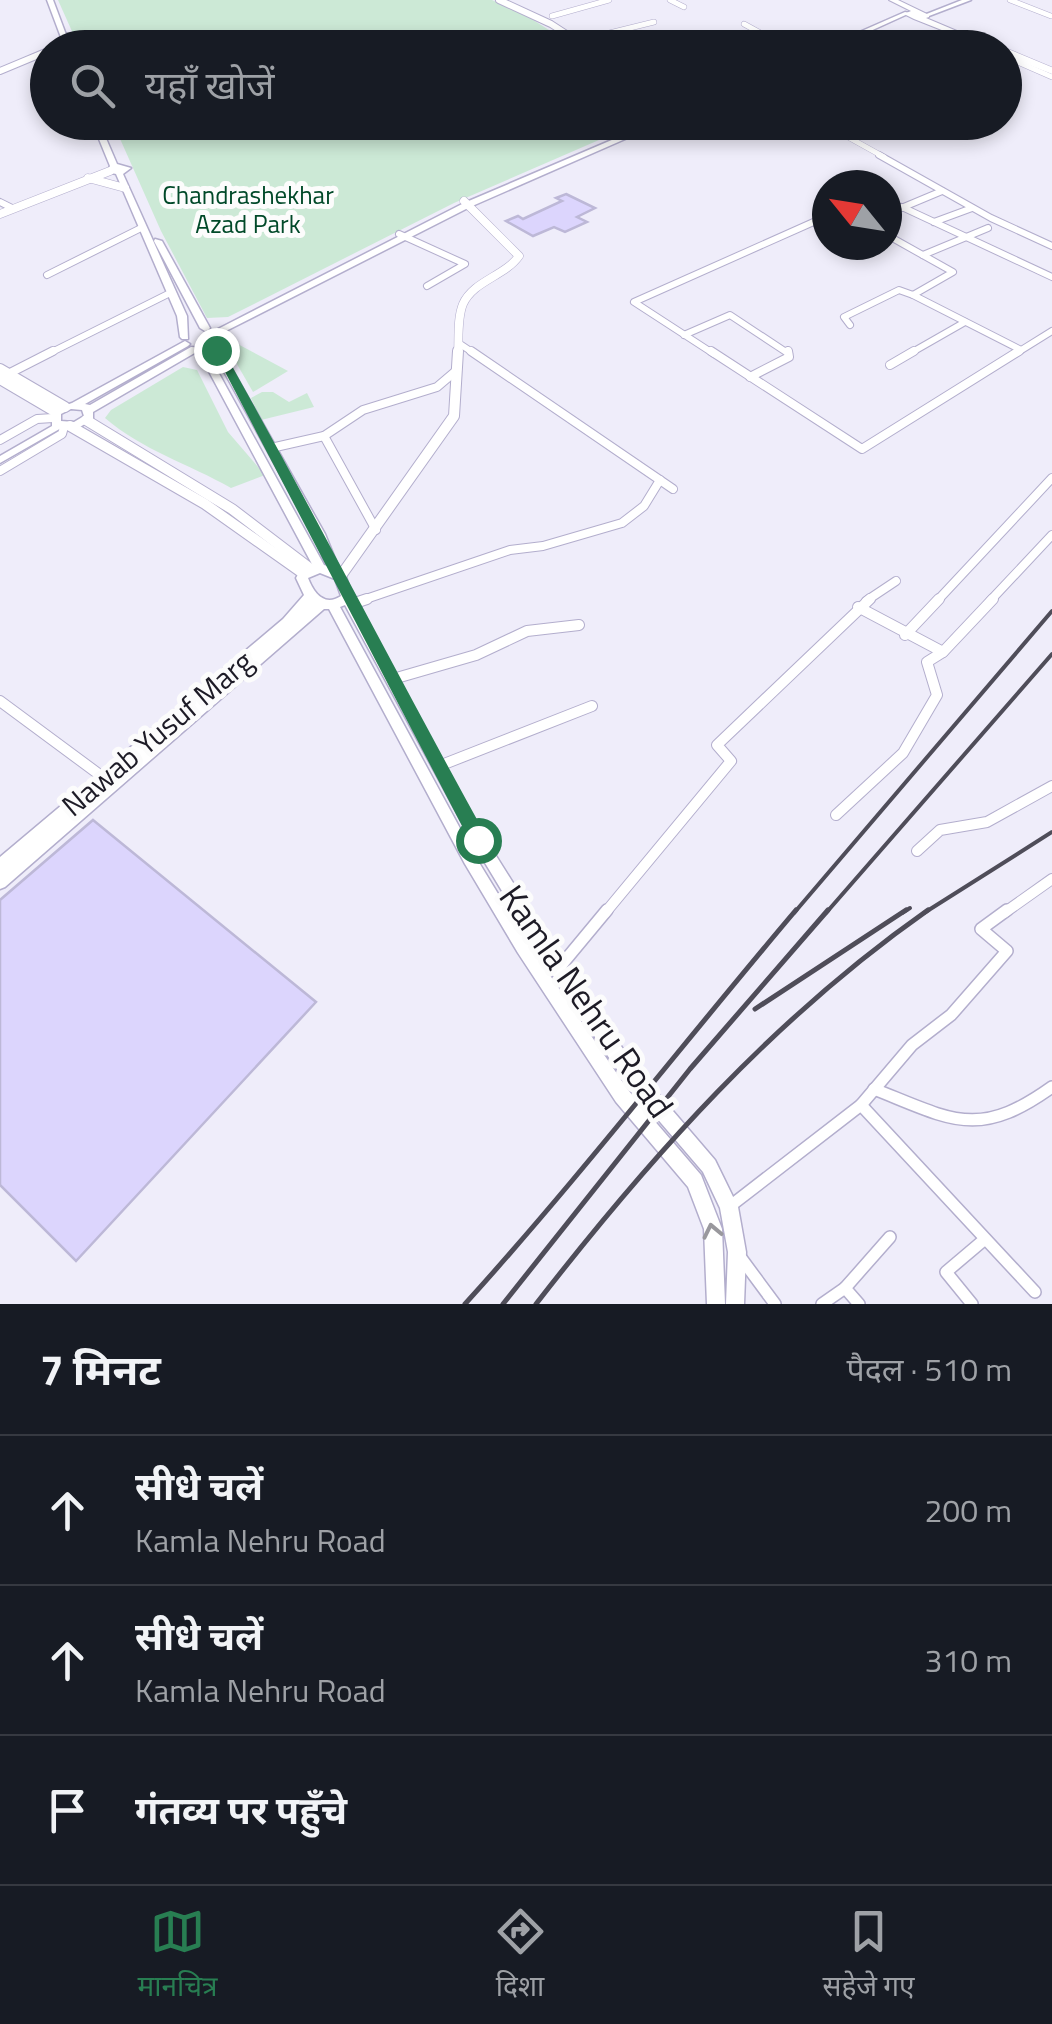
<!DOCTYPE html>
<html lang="hi">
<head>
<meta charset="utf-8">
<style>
  :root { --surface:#171b24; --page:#20242c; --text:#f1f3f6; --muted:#9ea1a6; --line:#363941; --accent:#287e52 }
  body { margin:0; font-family:"Titillium Web","Noto Sans Devanagari",sans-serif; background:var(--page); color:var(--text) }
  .compass { position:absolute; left:812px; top:170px; width:90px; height:90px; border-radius:50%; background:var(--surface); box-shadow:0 5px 15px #0003; rotate:300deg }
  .stop { position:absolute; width:30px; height:30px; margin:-22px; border:8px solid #287e52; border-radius:50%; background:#fff }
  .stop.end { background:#287e52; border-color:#fff; box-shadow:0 2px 10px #0008 }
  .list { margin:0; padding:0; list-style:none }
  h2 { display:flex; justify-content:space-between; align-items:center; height:130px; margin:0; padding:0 40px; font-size:42px }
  h2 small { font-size:32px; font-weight:400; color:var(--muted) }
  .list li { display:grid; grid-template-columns:65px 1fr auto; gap:30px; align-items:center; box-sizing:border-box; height:150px; padding:0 40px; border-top:2px solid var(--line) }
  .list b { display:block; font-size:38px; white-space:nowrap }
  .list p { margin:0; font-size:32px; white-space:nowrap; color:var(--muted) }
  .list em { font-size:32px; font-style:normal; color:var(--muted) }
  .icon { flex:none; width:55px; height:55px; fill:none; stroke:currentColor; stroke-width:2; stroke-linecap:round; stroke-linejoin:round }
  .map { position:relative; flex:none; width:1052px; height:1304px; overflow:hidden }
  .search { position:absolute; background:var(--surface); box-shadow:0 5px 15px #0003; left:30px; right:30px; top:30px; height:110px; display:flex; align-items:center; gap:25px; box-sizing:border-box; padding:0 35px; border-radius:55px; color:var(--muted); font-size:38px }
  .sheet { height:580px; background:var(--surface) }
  nav { display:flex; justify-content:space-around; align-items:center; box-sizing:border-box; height:140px; border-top:2px solid var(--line); background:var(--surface); font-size:28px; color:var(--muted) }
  nav a { display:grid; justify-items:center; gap:5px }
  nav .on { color:var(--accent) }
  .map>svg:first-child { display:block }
  .green { fill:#cce9d6 }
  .building { fill:#dcd5fd; stroke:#bdb8d7; stroke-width:2.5 }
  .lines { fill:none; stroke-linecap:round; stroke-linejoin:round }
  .minor-far4-casing { stroke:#b3aecd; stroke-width:6 }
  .minor-far3-casing { stroke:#b3aecd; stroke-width:8 }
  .minor-far2-casing { stroke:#b3aecd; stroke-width:10 }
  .minor-far1-casing { stroke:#b3aecd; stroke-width:12 }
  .minor-casing { stroke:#b3aecd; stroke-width:14 }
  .tertiary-far2-casing { stroke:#b3aecd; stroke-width:8 }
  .tertiary-far1-casing { stroke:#b3aecd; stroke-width:9 }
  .tertiary-casing { stroke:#b3aecd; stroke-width:12 }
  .secondary-casing { stroke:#b3aecd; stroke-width:3 }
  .primary-casing { stroke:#b3aecd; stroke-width:2 }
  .minor-far4 { stroke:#fff; stroke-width:5 }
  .minor-far3 { stroke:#fff; stroke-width:6 }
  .minor-far2 { stroke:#fff; stroke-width:8 }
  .minor-far1 { stroke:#fff; stroke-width:10 }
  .minor { stroke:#fff; stroke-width:11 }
  .tertiary-far2 { stroke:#fff; stroke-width:6 }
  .tertiary-far1 { stroke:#fff; stroke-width:8 }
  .tertiary { stroke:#fff; stroke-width:10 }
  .secondary { fill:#fff; fill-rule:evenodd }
  .primary { fill:#fff; fill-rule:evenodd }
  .rail-far1 { stroke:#4f4d59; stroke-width:4 }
  .rail { stroke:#4f4d59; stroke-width:5 }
  .oneway { stroke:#99989d }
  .route { fill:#287e52 }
  .labels { text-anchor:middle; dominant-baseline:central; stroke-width:10; stroke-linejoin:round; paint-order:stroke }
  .far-park-label { font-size:25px; fill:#014929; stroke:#fcfcfc }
  .street-label { font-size:30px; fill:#1d1b26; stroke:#fcfcfc }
  .near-street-label { font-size:35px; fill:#1d1b26; stroke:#fcfcfc }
</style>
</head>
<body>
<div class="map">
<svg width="1052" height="1304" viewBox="0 0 1052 1304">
  <rect width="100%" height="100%" fill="#efedfa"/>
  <g class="green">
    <polygon points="58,0 492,0 530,18 576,47 79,47"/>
    <polygon points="562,122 599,140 454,203 228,317 207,318 161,231 113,123"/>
    <polygon points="232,341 288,371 253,392 226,345"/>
    <path d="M183 367 197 370 228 432 265 475 231 488C189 464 142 450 105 418L111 410Z"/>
    <polygon points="262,392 273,392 289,402 307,393 314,407 261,420 251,398"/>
  </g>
  <g class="building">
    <polygon points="566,194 595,208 577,217 587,222 565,232 554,227 533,236 506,221 518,216 523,219 562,201 556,198"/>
    <polygon points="93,820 316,1002 76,1261 0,1185 0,900"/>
  </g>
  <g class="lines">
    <g class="minor-far4-casing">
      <g id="minor-far4">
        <polyline points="670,0 684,7"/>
        <polyline points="1010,0 1051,16"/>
        <polyline points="552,16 609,0"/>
        <polyline points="744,24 788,48"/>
        <polyline points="577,41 654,22"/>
        <polyline points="981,42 999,48"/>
        <polyline points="689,48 715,36"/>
        <polyline points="710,48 716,45"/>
        <polyline points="1004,50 1052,70"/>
        <polyline points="1004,56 1052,77"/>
        <polyline points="630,122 638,126"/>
        <polyline points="821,122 884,157"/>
      </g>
    </g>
    <g class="minor-far3-casing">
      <g id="minor-far3">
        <polyline points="879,155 991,218 1052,246"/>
        <polyline points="0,202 12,208"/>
        <polyline points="902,207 1052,277"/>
        <polyline points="887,214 942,191"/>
        <polyline points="934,222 972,208"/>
        <polyline points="399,234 465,264 427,286"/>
        <polyline points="923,255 988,228"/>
        <polyline points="47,275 143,227"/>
        <polyline points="913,295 1021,350"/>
        <polyline points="850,325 844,317 899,290 913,295 953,272 887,235"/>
        <polyline points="684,335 730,315 789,354"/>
        <polyline points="460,344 475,354"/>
        <polyline points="48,354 172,292"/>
        <polyline points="714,354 634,302 827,216"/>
        <polyline points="909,354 965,322"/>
        <polyline points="1015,354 1052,331"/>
      </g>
    </g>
    <g class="minor-far2-casing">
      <g id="minor-far2">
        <polyline points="471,351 673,489"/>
        <polyline points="711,351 862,449 1019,351"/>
        <polyline points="890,365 914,351"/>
        <polyline points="8,374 53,351"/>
        <polyline points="750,377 789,357 788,351"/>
        <polyline points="324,436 363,410 437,387 457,370"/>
        <polyline points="0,440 37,419 53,418"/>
        <polyline points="271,448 324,436 376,530"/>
        <polyline points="0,471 62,434 64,427"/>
        <polyline points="360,601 510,550 543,546 622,523 644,506 660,480"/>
        <polyline points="866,601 896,581"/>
        <polyline points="937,601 1052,478"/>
        <polyline points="990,601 1052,535"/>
      </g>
    </g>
    <g class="minor-far1-casing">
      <g id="minor-far1">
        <polyline points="352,604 367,599"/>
        <polyline points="858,607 943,652 993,599"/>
        <polyline points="905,635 939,599"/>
        <polyline points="393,679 476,655 527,631 579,625"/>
        <polyline points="0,701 104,778"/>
        <polyline points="439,766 592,706"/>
        <polyline points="836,815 903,753 937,695 927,662 943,652"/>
        <polyline points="917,851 940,830 987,822 1052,786"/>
        <polyline points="605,913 731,761 717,745 870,599"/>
        <polyline points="1004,913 1052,879"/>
      </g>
    </g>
    <g class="minor-casing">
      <g id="minor">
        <polyline points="558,969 607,910"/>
        <path d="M874 1089C952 1120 978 1140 1052 1087"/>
        <polyline points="861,1105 1035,1292"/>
        <polyline points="729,1207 861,1105 912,1045 951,1015 1007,951 981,929 1007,910"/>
        <polyline points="741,1258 775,1304"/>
        <polyline points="822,1304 845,1288"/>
        <polyline points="859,1304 845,1288 890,1237"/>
        <polyline points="972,1304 946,1272 985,1239"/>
      </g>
    </g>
    <g class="tertiary-far2-casing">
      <g id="tertiary-far2">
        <polyline points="499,0 551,24 588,48"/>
        <polyline points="0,71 48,51"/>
      </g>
    </g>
    <g class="tertiary-far1-casing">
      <g id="tertiary-far1">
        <polyline points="88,178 125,188"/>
        <polyline points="0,214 110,171"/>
        <path d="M458 354C459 339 457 318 463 304 473 281 505 276 519 256L464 201"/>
      </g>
    </g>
    <g class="tertiary-casing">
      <g id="tertiary">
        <polyline points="0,369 65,407"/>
        <polyline points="0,379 56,412"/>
        <polyline points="86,420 232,509 312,570"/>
        <polyline points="70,426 205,504 304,574"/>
        <polyline points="340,577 454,416 458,351"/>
      </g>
    </g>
    <g class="secondary-casing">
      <g id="secondary">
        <polygon points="47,0 53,0 71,48 65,48"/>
        <polygon points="962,0 971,0 929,16 924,15"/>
        <polygon points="905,12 910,13 833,48 823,48"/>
        <polygon points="92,122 99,122 117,164 131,168 123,174 187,316 188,339 182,339 180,337 177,316 116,174 107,172 110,166"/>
        <polygon points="654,122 664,122 470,207 222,333 219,334 214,331 464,203"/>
        <polygon points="155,239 162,241 210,328 208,330 205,331 200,328 154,241"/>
        <path d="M185 341 190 344 188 346 85 404 90 405 191 347 205 348 324 565 327 566 313 534 210 346 215 343 218 344 325 534 341 573 346 577 353 598 483 835 564 964 637 1069 715 1160 738 1207 746 1252 744 1304H726L728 1252 720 1208 703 1172 625 1081 552 974 473 843 345 605 340 607 475 856 528 943 628 1090 701 1175 722 1229 725 1304H707L704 1229 688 1187 616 1102 518 953 465 864 329 609H324L5 887 0 889V857L283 619 304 595 296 578 300 571 313 566 198 351 93 412V419L80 427H63L0 463V456L52 426V410L72 403ZM71 409 82 410 84 416 74 422 61 421V414ZM320 573 335 579 341 596C324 607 314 593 308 578Z"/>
      </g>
    </g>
    <g class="primary-casing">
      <g id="primary">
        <polygon points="889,0 898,0 929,15 929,17 926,18 997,48 987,48 914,19 904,14 911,11"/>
        <polygon points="1004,50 1052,69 1052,74 1004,55"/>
      </g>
    </g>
    <use href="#minor-far4" class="minor-far4"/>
    <use href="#minor-far3" class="minor-far3"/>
    <use href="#minor-far2" class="minor-far2"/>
    <use href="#minor-far1" class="minor-far1"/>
    <use href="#minor" class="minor"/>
    <use href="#tertiary-far2" class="tertiary-far2"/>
    <use href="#tertiary-far1" class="tertiary-far1"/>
    <use href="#tertiary" class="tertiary"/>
    <use href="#secondary" class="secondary"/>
    <use href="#primary" class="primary"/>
    <g class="rail-far1">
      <polyline points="794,913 1052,611"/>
      <polyline points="826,913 1052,654"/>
      <polyline points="902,913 910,908"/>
      <polyline points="924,913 1052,832"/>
    </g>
    <g class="rail">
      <polyline points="755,1009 906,910"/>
      <path d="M465 1304C580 1177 685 1041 796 910"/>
      <polyline points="503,1304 690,1069 828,910"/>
      <path d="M536 1304C651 1156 774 1018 928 910"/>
    </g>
  </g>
  <defs><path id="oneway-chevron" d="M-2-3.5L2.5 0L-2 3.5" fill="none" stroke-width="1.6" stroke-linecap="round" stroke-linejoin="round" transform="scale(2.5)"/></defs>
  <use class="oneway" href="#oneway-chevron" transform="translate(712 1231) rotate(-102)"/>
  <path class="route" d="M212 347 223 350C313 510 396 673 485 834V845H472Z"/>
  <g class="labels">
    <g class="far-park-label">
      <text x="248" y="195">Chandrashekhar<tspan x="248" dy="29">Azad Park</tspan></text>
    </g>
    <g class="street-label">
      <text transform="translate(157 733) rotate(-40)">Nawab Yusuf Marg</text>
    </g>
    <g class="near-street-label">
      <text transform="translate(587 1001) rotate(55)">Kamla Nehru Road</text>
    </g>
  </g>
</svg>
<svg class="compass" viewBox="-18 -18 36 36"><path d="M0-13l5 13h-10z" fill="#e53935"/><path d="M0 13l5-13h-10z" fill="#9ea1a6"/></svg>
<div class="stop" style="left:478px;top:840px"></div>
<div class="stop end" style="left:216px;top:350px"></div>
<div class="search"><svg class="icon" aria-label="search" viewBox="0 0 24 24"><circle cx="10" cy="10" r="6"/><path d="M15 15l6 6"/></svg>यहाँ खोजें</div>
</div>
<section class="sheet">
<h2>7 मिनट<small>पैदल · 510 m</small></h2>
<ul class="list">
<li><svg class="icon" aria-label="ahead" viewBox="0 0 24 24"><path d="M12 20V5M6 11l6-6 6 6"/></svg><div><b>सीधे चलें</b><p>Kamla Nehru Road</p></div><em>200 m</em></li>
<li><svg class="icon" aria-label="ahead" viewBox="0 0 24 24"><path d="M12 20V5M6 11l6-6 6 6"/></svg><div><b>सीधे चलें</b><p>Kamla Nehru Road</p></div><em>310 m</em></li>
<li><svg class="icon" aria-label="arrive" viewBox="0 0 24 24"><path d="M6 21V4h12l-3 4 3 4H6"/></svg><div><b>गंतव्य पर पहुँचे</b></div></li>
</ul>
</section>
<nav>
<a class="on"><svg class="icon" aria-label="map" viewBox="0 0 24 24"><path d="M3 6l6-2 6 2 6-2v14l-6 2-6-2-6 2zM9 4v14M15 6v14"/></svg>मानचित्र</a>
<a><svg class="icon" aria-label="directions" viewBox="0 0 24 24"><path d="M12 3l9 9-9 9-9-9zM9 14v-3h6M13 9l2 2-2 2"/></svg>दिशा</a>
<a><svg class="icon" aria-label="saved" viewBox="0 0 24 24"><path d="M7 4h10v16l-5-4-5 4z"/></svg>सहेजे गए</a>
</nav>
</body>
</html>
